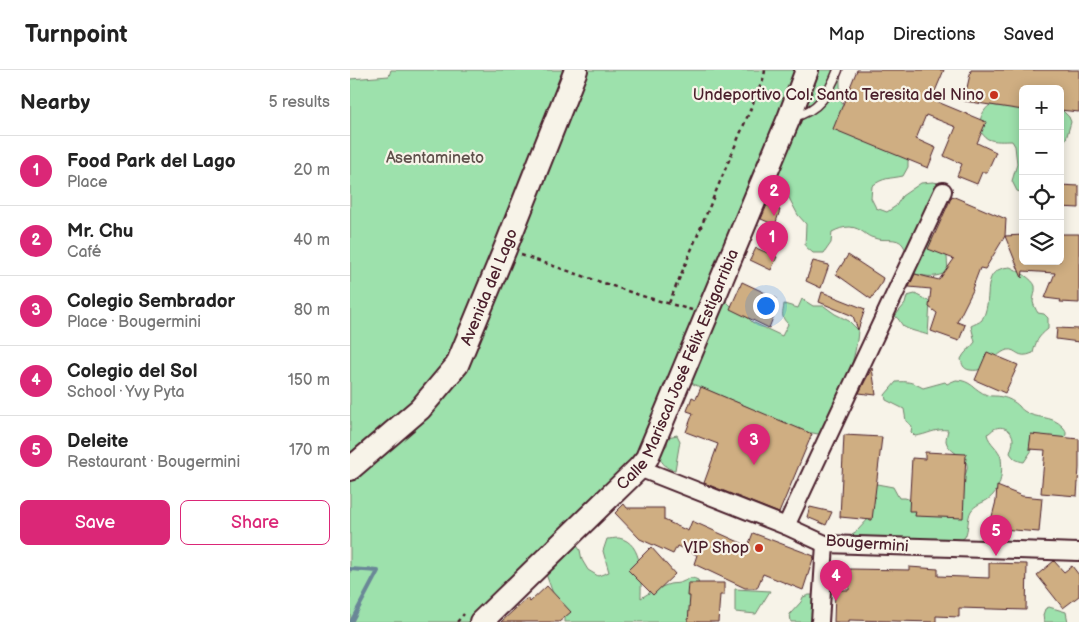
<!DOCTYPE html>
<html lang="en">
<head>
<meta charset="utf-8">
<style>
  :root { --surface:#fff; --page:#f6f6f6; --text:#222; --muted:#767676; --line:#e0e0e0; --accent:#db2777 }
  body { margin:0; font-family:"Balsamiq Sans",sans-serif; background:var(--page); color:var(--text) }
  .controls { position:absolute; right:15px; top:15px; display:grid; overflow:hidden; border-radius:8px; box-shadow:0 2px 12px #0003 }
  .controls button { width:45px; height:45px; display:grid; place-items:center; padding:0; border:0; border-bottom:1px solid var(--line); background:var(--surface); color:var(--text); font:25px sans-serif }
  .you { position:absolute; left:415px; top:235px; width:18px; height:18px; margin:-12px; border:4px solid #fff; border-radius:50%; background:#1a73e8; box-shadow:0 0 0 8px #1a73e833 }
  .badge { display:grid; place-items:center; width:32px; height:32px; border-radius:50%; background:var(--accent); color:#fff; font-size:16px; font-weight:700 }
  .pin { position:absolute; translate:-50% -41px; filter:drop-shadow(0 1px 2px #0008) }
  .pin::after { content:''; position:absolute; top:26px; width:18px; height:15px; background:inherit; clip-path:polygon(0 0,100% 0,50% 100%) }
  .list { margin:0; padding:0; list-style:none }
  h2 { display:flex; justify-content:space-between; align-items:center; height:65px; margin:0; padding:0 20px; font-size:21px }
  h2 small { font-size:16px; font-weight:400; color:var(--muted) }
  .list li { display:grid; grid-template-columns:32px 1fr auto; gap:15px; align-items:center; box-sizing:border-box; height:70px; padding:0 20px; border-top:1px solid var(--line) }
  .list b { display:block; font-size:19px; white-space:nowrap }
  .list p { margin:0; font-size:16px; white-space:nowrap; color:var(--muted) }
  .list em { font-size:16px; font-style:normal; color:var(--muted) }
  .actions { display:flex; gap:10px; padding:15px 20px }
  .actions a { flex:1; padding:11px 0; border:1px solid var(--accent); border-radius:8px; text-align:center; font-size:18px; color:var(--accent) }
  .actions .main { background:var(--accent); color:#fff }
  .icon { flex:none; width:28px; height:28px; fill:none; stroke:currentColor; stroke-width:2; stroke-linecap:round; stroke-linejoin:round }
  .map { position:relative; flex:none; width:729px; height:552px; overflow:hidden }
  header { display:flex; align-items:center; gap:30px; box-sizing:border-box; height:70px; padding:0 25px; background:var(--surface); border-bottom:1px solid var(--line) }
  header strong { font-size:24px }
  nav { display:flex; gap:28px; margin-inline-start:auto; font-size:18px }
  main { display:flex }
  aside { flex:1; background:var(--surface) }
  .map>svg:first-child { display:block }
  .green { fill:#9de1ac; stroke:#74806c }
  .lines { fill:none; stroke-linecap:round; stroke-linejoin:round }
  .stream { stroke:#6a8797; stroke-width:4 }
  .building { fill:#cfae82; stroke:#4a1f2b }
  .lane-casing { stroke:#4a1f2b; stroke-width:11 }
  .street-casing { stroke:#4a1f2b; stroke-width:20 }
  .secondary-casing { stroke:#4a1f2b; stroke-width:26 }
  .path { stroke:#4a1f2b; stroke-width:2.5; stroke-dasharray:4 4; stroke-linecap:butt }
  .lane { stroke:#f7f3e8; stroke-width:8 }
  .street { stroke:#f7f3e8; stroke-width:16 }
  .secondary { stroke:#f7f3e8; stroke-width:22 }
  .poi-dot { fill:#c8321e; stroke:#f7f3e8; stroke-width:2 }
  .labels { text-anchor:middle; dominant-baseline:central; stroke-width:4.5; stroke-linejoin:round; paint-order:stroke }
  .poi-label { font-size:16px; fill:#4a1f2b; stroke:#f7f3e8; text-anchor:end }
  .park-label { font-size:16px; fill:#5f504b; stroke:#f7f3e8 }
  .street-label { font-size:16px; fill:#4a1f2b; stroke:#f7f3e8 }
</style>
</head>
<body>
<header>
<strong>Turnpoint</strong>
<nav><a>Map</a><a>Directions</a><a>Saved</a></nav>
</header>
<main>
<aside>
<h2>Nearby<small>5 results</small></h2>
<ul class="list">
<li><span class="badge">1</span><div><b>Food Park del Lago</b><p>Place</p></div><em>20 m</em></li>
<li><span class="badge">2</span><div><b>Mr. Chu</b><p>Café</p></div><em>40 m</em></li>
<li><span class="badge">3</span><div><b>Colegio Sembrador</b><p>Place · Bougermini</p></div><em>80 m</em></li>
<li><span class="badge">4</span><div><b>Colegio del Sol</b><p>School · Yvy Pyta</p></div><em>150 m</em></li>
<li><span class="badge">5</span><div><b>Deleite</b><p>Restaurant · Bougermini</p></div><em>170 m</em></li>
</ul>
<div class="actions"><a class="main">Save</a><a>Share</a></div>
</aside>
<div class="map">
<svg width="729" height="552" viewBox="0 0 729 552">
  <rect width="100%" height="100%" fill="#f7f3e8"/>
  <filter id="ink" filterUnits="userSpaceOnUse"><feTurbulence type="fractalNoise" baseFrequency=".02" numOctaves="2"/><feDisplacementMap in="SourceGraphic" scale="10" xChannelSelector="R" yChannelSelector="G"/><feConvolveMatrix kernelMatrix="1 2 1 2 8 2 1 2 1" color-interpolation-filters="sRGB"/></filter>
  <g filter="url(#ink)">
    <g class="green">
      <path d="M41 0H491C488 17 492 29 494 46L558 84V97L553 106C539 109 534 107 522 116L521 128 526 138 537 142 546 136 552 126 571 113 583 112 595 114 582 157V169L590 177 597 187 598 202C584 208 579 207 565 204 563 201 559 198 558 194 556 188 557 181 553 175 547 166 534 172 524 168 515 166 512 158 500 157 493 157 488 159 482 162L481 173 474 183H463L455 176 456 154 448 145 438 126 430 119 419 116 375 230 381 236 392 241 402 252 432 266 438 254C430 246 433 244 434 234L448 238 452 229 463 236H474L485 244 499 251 508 260C506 297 487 331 473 365L463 363H434L406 347 400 338 343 314 342 312 337 314 326 333 223 470 230 480 232 490 238 500 248 506 259 502 253 481 257 469C260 469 265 468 269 468 294 473 291 509 291 528 299 523 307 518 317 515 321 513 325 514 329 513 338 511 338 505 348 510L349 515 345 552H215V540L204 526 193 496 179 490 170 497 164 506 123 552H0V9L39 6Z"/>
      <path d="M640 35 673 39V123L667 121 662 111 667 94 665 76 662 71C654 71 645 72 638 69 624 61 630 42 640 35Z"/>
      <polygon points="710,38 719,47 721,52 716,69 710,73"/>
      <path d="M660 197C667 200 683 209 685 216 686 222 683 227 683 232 684 236 686 240 688 243L694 244 698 248V259C688 267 686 271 683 283 667 290 667 278 657 280 642 285 639 303 620 300 613 299 612 294 611 289 614 282 621 278 625 272L621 256C624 254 629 253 632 250 632 249 635 244 635 243 642 223 631 199 660 197Z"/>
      <path d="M565 224 580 232 578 265C573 263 557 260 553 256 550 252 549 249 545 246L555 234 557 226Z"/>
      <path d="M606 310C621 310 624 320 637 325 641 327 647 325 652 327 658 328 665 332 669 336 670 337 672 340 674 341 686 350 701 344 713 357 718 362 716 366 713 371L684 377 674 392C667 391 664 389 660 383 661 379 663 375 663 370 663 361 653 354 644 359 642 360 640 363 637 364 639 374 649 378 651 388 653 403 651 421 637 430 632 433 625 435 621 441 617 448 619 459 615 467L587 487 560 484 542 485 499 469 502 464 507 461 519 448 512 427 527 414 543 417 549 428H555L567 432 612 410C629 385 600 388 596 371 596 368 597 364 598 360 585 358 577 365 565 366L561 362 562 356 556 351 554 339 536 330 535 325 546 312C558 311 562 312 573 318L595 312 597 314 601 312Z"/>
      <path d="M327 365 330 371 325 400C314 399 315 393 307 387L317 375 318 367Z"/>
      <polygon points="385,519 420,521 406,544 385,542"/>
      <polygon points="459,525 465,525 473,552 441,552 440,544 451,532 453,527"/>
      <polygon points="699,537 716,542 718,552 694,552 693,545 695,539"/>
    </g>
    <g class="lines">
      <polyline class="stream" points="0,499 28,501 1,552"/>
    </g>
    <g class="building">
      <polygon points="507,0 594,0 583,26 579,25 578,28 636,52 627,73 646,82 637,102 632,102 627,114 607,106 612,94 594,86 606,57 576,45 566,69 586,78 578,98 483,59"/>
      <polygon points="621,0 729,0 729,42 710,40 710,19 673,19 673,40 614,31"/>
      <polygon points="710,115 729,116 729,138 710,137"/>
      <polygon points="602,126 656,149 655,166 635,199 630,198 622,219 623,220 607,252 615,255 609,271 581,261 587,243 579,237 581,219 559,217 565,204 589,210 604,189 578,179"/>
      <polygon points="417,135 430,140 425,155 411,149"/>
      <polygon points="710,164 729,164 729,233 710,232 711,230 695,228 705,203 673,201 672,208 655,166 673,165 673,191 710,191"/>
      <polygon points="406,178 427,187 421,200 400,190"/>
      <polygon points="498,185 533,208 531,214 521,229 486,204"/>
      <polygon points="463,191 479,195 471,218 456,211"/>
      <polygon points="392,212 426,228 422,238 426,240 419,258 380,239"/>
      <polygon points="472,222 515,239 508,260 503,246 469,232"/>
      <polygon points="707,258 729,259 729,272 706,269"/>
      <polygon points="637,282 668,295 655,323 625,310"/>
      <polygon points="522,298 526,325 509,323 515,311"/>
      <polygon points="351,317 462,364 429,443 354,413 368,374 336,362 343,343 337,341 342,327 346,329"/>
      <polygon points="681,364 729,369 729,398 727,426 691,423 695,380 679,379"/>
      <polygon points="494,365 532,367 522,450 490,447"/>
      <polygon points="575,382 616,384 613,448 565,446 566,441 559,441 562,388 575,389"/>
      <polygon points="647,416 672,426 692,428 689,462 639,458 646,431"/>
      <polygon points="274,434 277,438 314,438 314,450 338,461 342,451 398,476 403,463 464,486 453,520 413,504 407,518 395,518 344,494 347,485 327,476 323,484 290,469 265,443"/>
      <polygon points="460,437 482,442 476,455 457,447"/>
      <polygon points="301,477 325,504 303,525 278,500"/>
      <polygon points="704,491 714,502 722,496 729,505 729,526 713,538 687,505"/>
      <polygon points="639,493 677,494 676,540 609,538 609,547 586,546 586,552 499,550 499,552 484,552 485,520 499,520 500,499 559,500 559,497 588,499 588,506 639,508"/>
      <polygon points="338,513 374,513 374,525 370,525 368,552 338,552 340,526 337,526"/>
      <polygon points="197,516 221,542 209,552 151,552 177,528 180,532"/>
    </g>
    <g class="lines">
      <g class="lane-casing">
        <path id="lane" d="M443 47C469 41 479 23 488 0"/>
      </g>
      <g class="street-casing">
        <g id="street">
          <polyline points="289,398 436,456 475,474 729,482"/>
          <polyline points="436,456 593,121"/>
          <polyline points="470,552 475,474"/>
        </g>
      </g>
      <g class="secondary-casing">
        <g id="secondary">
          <path id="s1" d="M0 399 70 339 107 295 155 179 226 0"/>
          <path id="s2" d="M131 552 289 398 297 388 439 48 457 0"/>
        </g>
      </g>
      <g class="path">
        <polyline points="171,185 292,226 342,240"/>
        <polyline points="319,233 414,7 415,0"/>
        <polyline points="107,552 114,544"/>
      </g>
      <use href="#lane" class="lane"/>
      <use href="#street" class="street"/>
      <use href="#secondary" class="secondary"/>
    </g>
  </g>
  <g class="poi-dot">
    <circle cx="644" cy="25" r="5"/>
    <circle cx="409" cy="478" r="5"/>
  </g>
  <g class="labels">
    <g class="poi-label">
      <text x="634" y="25">Undeportivo Col. Santa Teresita del Nino</text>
      <text x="399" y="478">VIP Shop</text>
    </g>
    <g class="park-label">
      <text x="85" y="88">Asentamineto</text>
    </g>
    <g class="street-label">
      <text stroke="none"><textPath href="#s1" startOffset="234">Avenida del Lago</textPath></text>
      <text stroke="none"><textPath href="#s2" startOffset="326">Calle Mariscal José Félix Estigarribia</textPath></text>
      <text transform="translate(517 474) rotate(4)">Bougermini</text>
    </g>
  </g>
</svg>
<div class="controls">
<button>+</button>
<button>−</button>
<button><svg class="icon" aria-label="locate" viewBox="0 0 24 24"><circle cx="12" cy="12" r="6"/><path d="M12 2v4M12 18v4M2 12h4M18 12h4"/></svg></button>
<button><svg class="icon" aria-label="layers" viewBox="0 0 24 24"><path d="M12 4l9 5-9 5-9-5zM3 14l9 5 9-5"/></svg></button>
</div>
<div class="you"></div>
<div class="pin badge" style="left:422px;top:192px">1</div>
<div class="pin badge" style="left:424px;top:146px">2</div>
<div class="pin badge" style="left:404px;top:395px">3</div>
<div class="pin badge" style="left:486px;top:531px">4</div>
<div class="pin badge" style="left:646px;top:486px">5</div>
</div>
</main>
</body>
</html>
